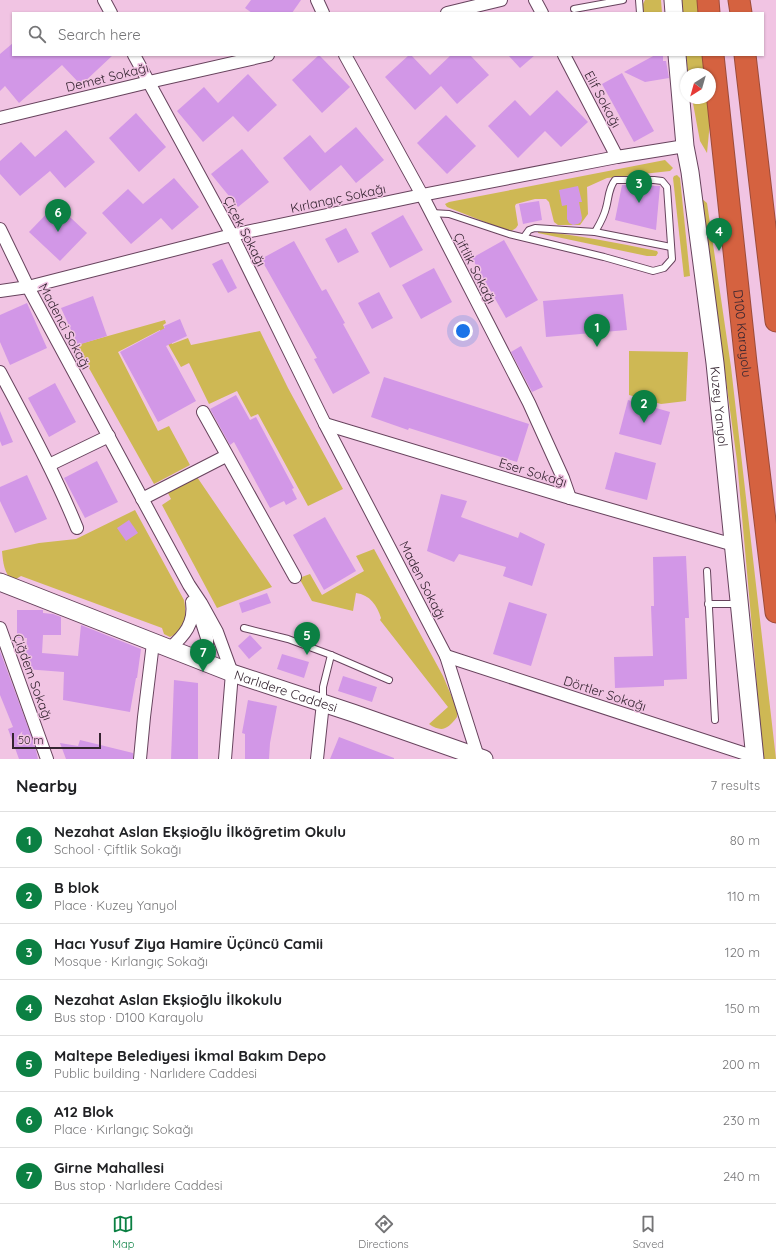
<!DOCTYPE html>
<html lang="en">
<head>
<meta charset="utf-8">
<style>
  :root { --surface:#fff; --page:#f2f2f2; --text:#202124; --muted:#757577; --line:#e0e0e0; --accent:#0b8043 }
  body { margin:0; font-family:Quicksand,sans-serif; background:var(--page); color:var(--text) }
  .compass { position:absolute; left:680px; top:68px; width:36px; height:36px; border-radius:50%; background:var(--surface); box-shadow:0 1px 3px #0004; rotate:217deg }
  .scale { position:absolute; left:12px; bottom:10px; width:89px; box-sizing:border-box; padding-left:4px; border:2px solid #342430; border-top:0; font-size:11px; line-height:14px; white-space:nowrap; color:#342430; -webkit-text-stroke:3px #f1c4e3; paint-order:stroke }
  .you { position:absolute; left:463px; top:331px; width:14px; height:14px; margin:-10px; border:3px solid #fff; border-radius:50%; background:#1a73e8; box-shadow:0 0 0 6px #1a73e833 }
  .badge { display:grid; place-items:center; width:26px; height:26px; border-radius:50%; background:var(--accent); color:#fff; font-size:13px; font-weight:700 }
  .pin { position:absolute; translate:-50% -33px; filter:drop-shadow(0 1px 2px #0008) }
  .pin::after { content:''; position:absolute; top:21px; width:14px; height:12px; background:inherit; clip-path:polygon(0 0,100% 0,50% 100%) }
  .list { margin:0; padding:0; list-style:none }
  h2 { display:flex; justify-content:space-between; align-items:center; height:52px; margin:0; padding:0 16px; font-size:17px }
  h2 small { font-size:13px; font-weight:400; color:var(--muted) }
  .list li { display:grid; grid-template-columns:26px 1fr auto; gap:12px; align-items:center; box-sizing:border-box; height:56px; padding:0 16px; border-top:1px solid var(--line) }
  .list b { display:block; font-size:15px; white-space:nowrap }
  .list p { margin:0; font-size:13px; white-space:nowrap; color:var(--muted) }
  .list em { font-size:13px; font-style:normal; color:var(--muted) }
  .icon { flex:none; width:22px; height:22px; fill:none; stroke:currentColor; stroke-width:2; stroke-linecap:round; stroke-linejoin:round }
  .map { position:relative; flex:none; width:776px; height:759px; overflow:hidden }
  .search { position:absolute; background:var(--surface); box-shadow:0 1px 3px #0004; left:12px; right:12px; top:12px; height:44px; display:flex; align-items:center; gap:10px; box-sizing:border-box; padding:0 14px; border-radius:0px; color:var(--muted); font-size:15px }
  .sheet { height:444px; background:var(--surface) }
  nav { display:flex; justify-content:space-around; align-items:center; box-sizing:border-box; height:56px; border-top:1px solid var(--line); background:var(--surface); font-size:11px; color:var(--muted) }
  nav a { display:grid; justify-items:center; gap:2px }
  nav .on { color:var(--accent) }
  .map>svg:first-child { display:block }
  .green { fill:#ceb854 }
  .building { fill:#d297e7 }
  .lines { fill:none; stroke-linecap:round; stroke-linejoin:round }
  .lane-casing { stroke:#67435d; stroke-width:8 }
  .street-casing { stroke:#67435d; stroke-width:14 }
  .secondary-casing { stroke:#67435d; stroke-width:19 }
  .highway-casing { stroke:#9d4c3a; stroke-width:23 }
  .lane { stroke:#fff; stroke-width:6 }
  .street { stroke:#fff; stroke-width:12 }
  .secondary { stroke:#fff; stroke-width:17 }
  .highway { stroke:#d56240; stroke-width:21 }
  .labels { text-anchor:middle; dominant-baseline:central; stroke-width:3; stroke-linejoin:round; paint-order:stroke }
  .street-label { font-size:13px; fill:#342430; stroke:#f1c4e3 }
</style>
</head>
<body>
<div class="map">
<svg width="776" height="759" viewBox="0 0 776 759">
  <rect width="100%" height="100%" fill="#f1c4e3"/>
  <g class="green">
    <polygon points="645,0 661,0 662,13 642,13 641,8"/>
    <polygon points="681,0 699,0 700,13 682,13"/>
    <polygon points="686,55 704,55 706,74 688,74"/>
    <polygon points="692,98 708,98 710,122 707,153 700,141"/>
    <polygon points="665,160 673,168 670,171 607,178 587,187 588,214 580,225 558,225 554,222 549,202 546,199 535,199 516,204 515,206 518,225 516,228 510,232 447,207 445,204 449,202"/>
    <polygon points="677,175 680,178 690,276 684,277 673,178 674,176"/>
    <polygon points="701,198 707,203 731,367 776,759 762,759 755,661 737,461"/>
    <path d="M538 231C578 235 617 243 657 251L658 253 656 256H647L538 233Z"/>
    <polygon points="165,320 166,323 163,325 172,344 188,338 191,345 260,331 288,388 343,489 308,506 258,414 251,417 237,391 209,404 189,363 181,367 160,330 118,352 158,431 169,426 190,465 154,484 76,345"/>
    <polygon points="629,351 688,352 686,401 661,404 629,395"/>
    <polygon points="197,477 272,587 217,608 162,505 171,499 168,493"/>
    <path d="M135 510 184 600C186 611 187 623 179 632 177 634 173 635 170 637L164 634 162 628 21 576 13 581C4 574 3 562 2 551L39 543 76 539Z"/>
    <path d="M374 549 443 676 457 709V717C448 729 442 733 429 724L448 707 380 620 381 618C377 605 370 595 356 593L353 611 312 601 299 578 310 574 322 595 364 571 356 556Z"/>
  </g>
  <g class="building">
    <polygon points="251,0 301,0 292,13 252,13 245,8"/>
    <polygon points="13,43 13,55 113,55 81,85 62,65 19,103 5,86 0,91 0,54"/>
    <polygon points="319,55 350,87 322,113 292,80"/>
    <polygon points="409,55 411,55 430,75 451,55 470,55 489,75 457,104 441,86 415,110 385,77"/>
    <polygon points="508,55 535,55 520,68"/>
    <polygon points="655,55 663,55 663,61 666,61 669,78 645,82 624,72"/>
    <polygon points="622,73 654,131 634,142 602,84"/>
    <polygon points="248,74 277,105 248,132 233,116 203,142 177,111 204,87 218,103"/>
    <polygon points="557,90 588,122 561,147 545,131 518,158 488,126 515,100 530,116"/>
    <polygon points="136,113 166,147 139,172 109,138"/>
    <polygon points="446,115 476,146 447,174 417,143"/>
    <polygon points="356,127 384,160 356,183 341,165 310,191 283,158 310,135 325,153"/>
    <polygon points="66,130 95,162 65,188 50,171 20,196 0,174 0,161 21,142 35,157"/>
    <polygon points="242,149 269,182 238,207 211,174"/>
    <polygon points="174,178 199,207 172,230 161,218 131,244 102,213 128,189 143,204"/>
    <polygon points="622,185 660,186 656,230 615,220"/>
    <polygon points="578,186 582,202 579,202 582,218 581,222 578,224 573,225 569,223 567,219 567,205 562,206 559,190"/>
    <polygon points="539,201 542,220 523,224 519,204"/>
    <polygon points="56,204 87,233 60,261 29,232"/>
    <polygon points="403,215 423,250 390,268 371,233"/>
    <polygon points="346,228 359,252 338,263 325,239"/>
    <polygon points="504,240 538,300 506,318 472,258"/>
    <polygon points="294,241 322,291 326,289 345,323 343,324 370,373 333,394 314,359 317,358 261,259"/>
    <polygon points="222,259 237,288 228,293 212,264"/>
    <polygon points="434,268 452,302 421,319 402,285"/>
    <polygon points="379,292 393,318 372,329 358,303"/>
    <polygon points="623,294 627,330 546,337 543,301"/>
    <polygon points="93,296 107,336 78,345 61,308"/>
    <polygon points="27,303 47,348 10,365 0,342 0,315"/>
    <polygon points="180,319 187,336 166,346 196,401 158,422 120,352 165,328 164,326"/>
    <polygon points="521,346 543,387 532,392 511,352"/>
    <polygon points="384,377 529,424 517,462 409,428 408,430 371,417"/>
    <polygon points="55,383 76,422 49,437 28,398"/>
    <polygon points="236,395 250,420 256,417 294,488 292,489 297,499 286,505 284,501 270,508 234,442 230,445 210,409"/>
    <polygon points="628,400 670,412 661,445 619,434"/>
    <polygon points="0,411 13,442 2,446 0,441"/>
    <polygon points="615,452 656,463 647,500 605,489"/>
    <polygon points="97,461 118,502 85,518 64,478"/>
    <polygon points="27,475 47,519 15,533 0,501 0,487"/>
    <polygon points="441,494 467,501 461,517 518,538 520,532 545,544 532,586 503,576 506,567 459,554 454,562 427,551"/>
    <polygon points="325,517 356,571 324,590 293,535"/>
    <polygon points="129,520 138,533 126,541 117,528"/>
    <polygon points="686,556 689,618 685,618 687,679 664,680 664,686 615,688 614,657 653,656 651,606 654,606 653,557"/>
    <polygon points="267,593 271,603 242,613 239,603"/>
    <polygon points="509,602 547,614 531,666 493,654"/>
    <polygon points="17,610 43,610 43,613 53,614 61,617 61,635 43,635 42,653 78,656 81,625 141,649 137,678 136,678 130,712 63,700 64,672 25,669 27,638 17,638"/>
    <polygon points="250,635 262,648 249,659 238,646"/>
    <polygon points="0,651 35,746 38,759 19,759 8,729 13,727 0,695"/>
    <polygon points="282,654 309,662 304,678 277,669"/>
    <polygon points="343,676 377,687 372,702 338,691"/>
    <polygon points="174,680 198,683 198,759 171,759"/>
    <polygon points="248,700 277,706 270,743 269,759 245,759 245,734 242,733"/>
    <polygon points="339,737 394,758 394,759 330,759"/>
    <polygon points="80,740 133,753 133,759 66,759 60,743 78,746"/>
  </g>
  <g class="lines">
    <g class="lane-casing">
      <g id="lane">
        <polyline points="639,0 640,13"/>
        <polyline points="574,9 623,0"/>
        <path d="M431 213 449 214 509 234 604 257 653 271 664 268 672 259 667 187 662 181 654 180H615C608 189 609 198 606 208 604 217 599 225 595 232L535 228 529 230 524 237"/>
        <polyline points="595,232 671,247"/>
        <polyline points="707,571 715,720"/>
        <polyline points="708,604 738,604"/>
        <polyline points="244,628 288,639 331,655 389,680"/>
        <polyline points="323,702 323,687 331,655"/>
      </g>
    </g>
    <g class="street-casing">
      <g id="street">
        <polyline points="104,0 111,13"/>
        <polyline points="317,0 323,13"/>
        <polyline points="535,0 542,13"/>
        <polyline points="447,13 501,0"/>
        <polyline points="134,55 232,235 325,424 446,656 478,757"/>
        <polyline points="345,55 422,195 529,403 563,478 570,498"/>
        <polyline points="564,55 617,157"/>
        <polyline points="0,118 149,82 268,55"/>
        <polyline points="0,229 28,287 151,515 189,585 201,603 217,632 232,673 225,759"/>
        <polyline points="0,291 28,287 232,235 422,195 617,157 685,146"/>
        <path d="M0 372C27 423 55 474 77 528"/>
        <polyline points="203,412 295,577"/>
        <polyline points="325,424 570,498 734,545"/>
        <polyline points="49,465 109,436"/>
        <polyline points="142,499 226,456"/>
        <polyline points="197,607 207,638 207,647 204,662"/>
        <polyline points="0,628 47,759"/>
        <path d="M169 649C185 635 195 623 192 602"/>
        <polyline points="446,656 755,757"/>
        <polyline points="140,759 144,717 153,643"/>
        <polyline points="317,759 323,703"/>
      </g>
    </g>
    <g class="secondary-casing">
      <g id="secondary">
        <polyline points="673,0 674,13"/>
        <path id="s1" d="M677 55 685 146 690 172 715 363 755 759"/>
        <path id="s2" d="M0 582 232 673 353 713 484 759"/>
      </g>
    </g>
    <g class="highway-casing">
      <g id="highway">
        <polyline points="708,0 709,13"/>
        <polyline points="739,0 741,13"/>
        <path id="s3" d="M713 55 746 363 776 612"/>
        <polyline points="745,55 776,321"/>
      </g>
    </g>
    <use href="#lane" class="lane"/>
    <use href="#street" class="street"/>
    <use href="#secondary" class="secondary"/>
    <use href="#highway" class="highway"/>
  </g>
  <g class="labels">
    <g class="street-label">
      <text transform="translate(107 77) rotate(-14)">Demet Sokağı</text>
      <text transform="translate(603 99) rotate(62)">Elif Sokağı</text>
      <text transform="translate(338 198) rotate(-12)">Kırlangıç Sokağı</text>
      <text transform="translate(245 231) rotate(63)">Çiçek Sokağı</text>
      <text transform="translate(475 268) rotate(63)">Çiftlik Sokağı</text>
      <text transform="translate(65 326) rotate(62)">Madenci Sokağı</text>
      <text stroke="none"><textPath href="#s3" startOffset="280">D100 Karayolu</textPath></text>
      <text stroke="none"><textPath href="#s1" startOffset="354">Kuzey Yanyol</textPath></text>
      <text transform="translate(533 472) rotate(17)">Eser Sokağı</text>
      <text transform="translate(423 580) rotate(63)">Maden Sokağı</text>
      <text transform="translate(33 677) rotate(70)">Çiğdem Sokağı</text>
      <text stroke="none"><textPath href="#s2" startOffset="306">Narlıdere Caddesi</textPath></text>
      <text transform="translate(605 693) rotate(18)">Dörtler Sokağı</text>
    </g>
  </g>
</svg>
<svg class="compass" viewBox="-18 -18 36 36"><path d="M0-13l5 13h-10z" fill="#e53935"/><path d="M0 13l5-13h-10z" fill="#757577"/></svg>
<div class="scale">50 m</div>
<div class="you"></div>
<div class="pin badge" style="left:597px;top:347px">1</div>
<div class="pin badge" style="left:644px;top:423px">2</div>
<div class="pin badge" style="left:639px;top:203px">3</div>
<div class="pin badge" style="left:719px;top:251px">4</div>
<div class="pin badge" style="left:307px;top:655px">5</div>
<div class="pin badge" style="left:58px;top:232px">6</div>
<div class="pin badge" style="left:203px;top:672px">7</div>
<div class="search"><svg class="icon" aria-label="search" viewBox="0 0 24 24"><circle cx="10" cy="10" r="6"/><path d="M15 15l6 6"/></svg>Search here</div>
</div>
<section class="sheet">
<h2>Nearby<small>7 results</small></h2>
<ul class="list">
<li><span class="badge">1</span><div><b>Nezahat Aslan Ekşioğlu İlköğretim Okulu</b><p>School · Çiftlik Sokağı</p></div><em>80 m</em></li>
<li><span class="badge">2</span><div><b>B blok</b><p>Place · Kuzey Yanyol</p></div><em>110 m</em></li>
<li><span class="badge">3</span><div><b>Hacı Yusuf Ziya Hamire Üçüncü Camii</b><p>Mosque · Kırlangıç Sokağı</p></div><em>120 m</em></li>
<li><span class="badge">4</span><div><b>Nezahat Aslan Ekşioğlu İlkokulu</b><p>Bus stop · D100 Karayolu</p></div><em>150 m</em></li>
<li><span class="badge">5</span><div><b>Maltepe Belediyesi İkmal Bakım Depo</b><p>Public building · Narlıdere Caddesi</p></div><em>200 m</em></li>
<li><span class="badge">6</span><div><b>A12 Blok</b><p>Place · Kırlangıç Sokağı</p></div><em>230 m</em></li>
<li><span class="badge">7</span><div><b>Girne Mahallesi</b><p>Bus stop · Narlıdere Caddesi</p></div><em>240 m</em></li>
</ul>
</section>
<nav>
<a class="on"><svg class="icon" aria-label="map" viewBox="0 0 24 24"><path d="M3 6l6-2 6 2 6-2v14l-6 2-6-2-6 2zM9 4v14M15 6v14"/></svg>Map</a>
<a><svg class="icon" aria-label="directions" viewBox="0 0 24 24"><path d="M12 3l9 9-9 9-9-9zM9 14v-3h6M13 9l2 2-2 2"/></svg>Directions</a>
<a><svg class="icon" aria-label="saved" viewBox="0 0 24 24"><path d="M7 4h10v16l-5-4-5 4z"/></svg>Saved</a>
</nav>
</body>
</html>
